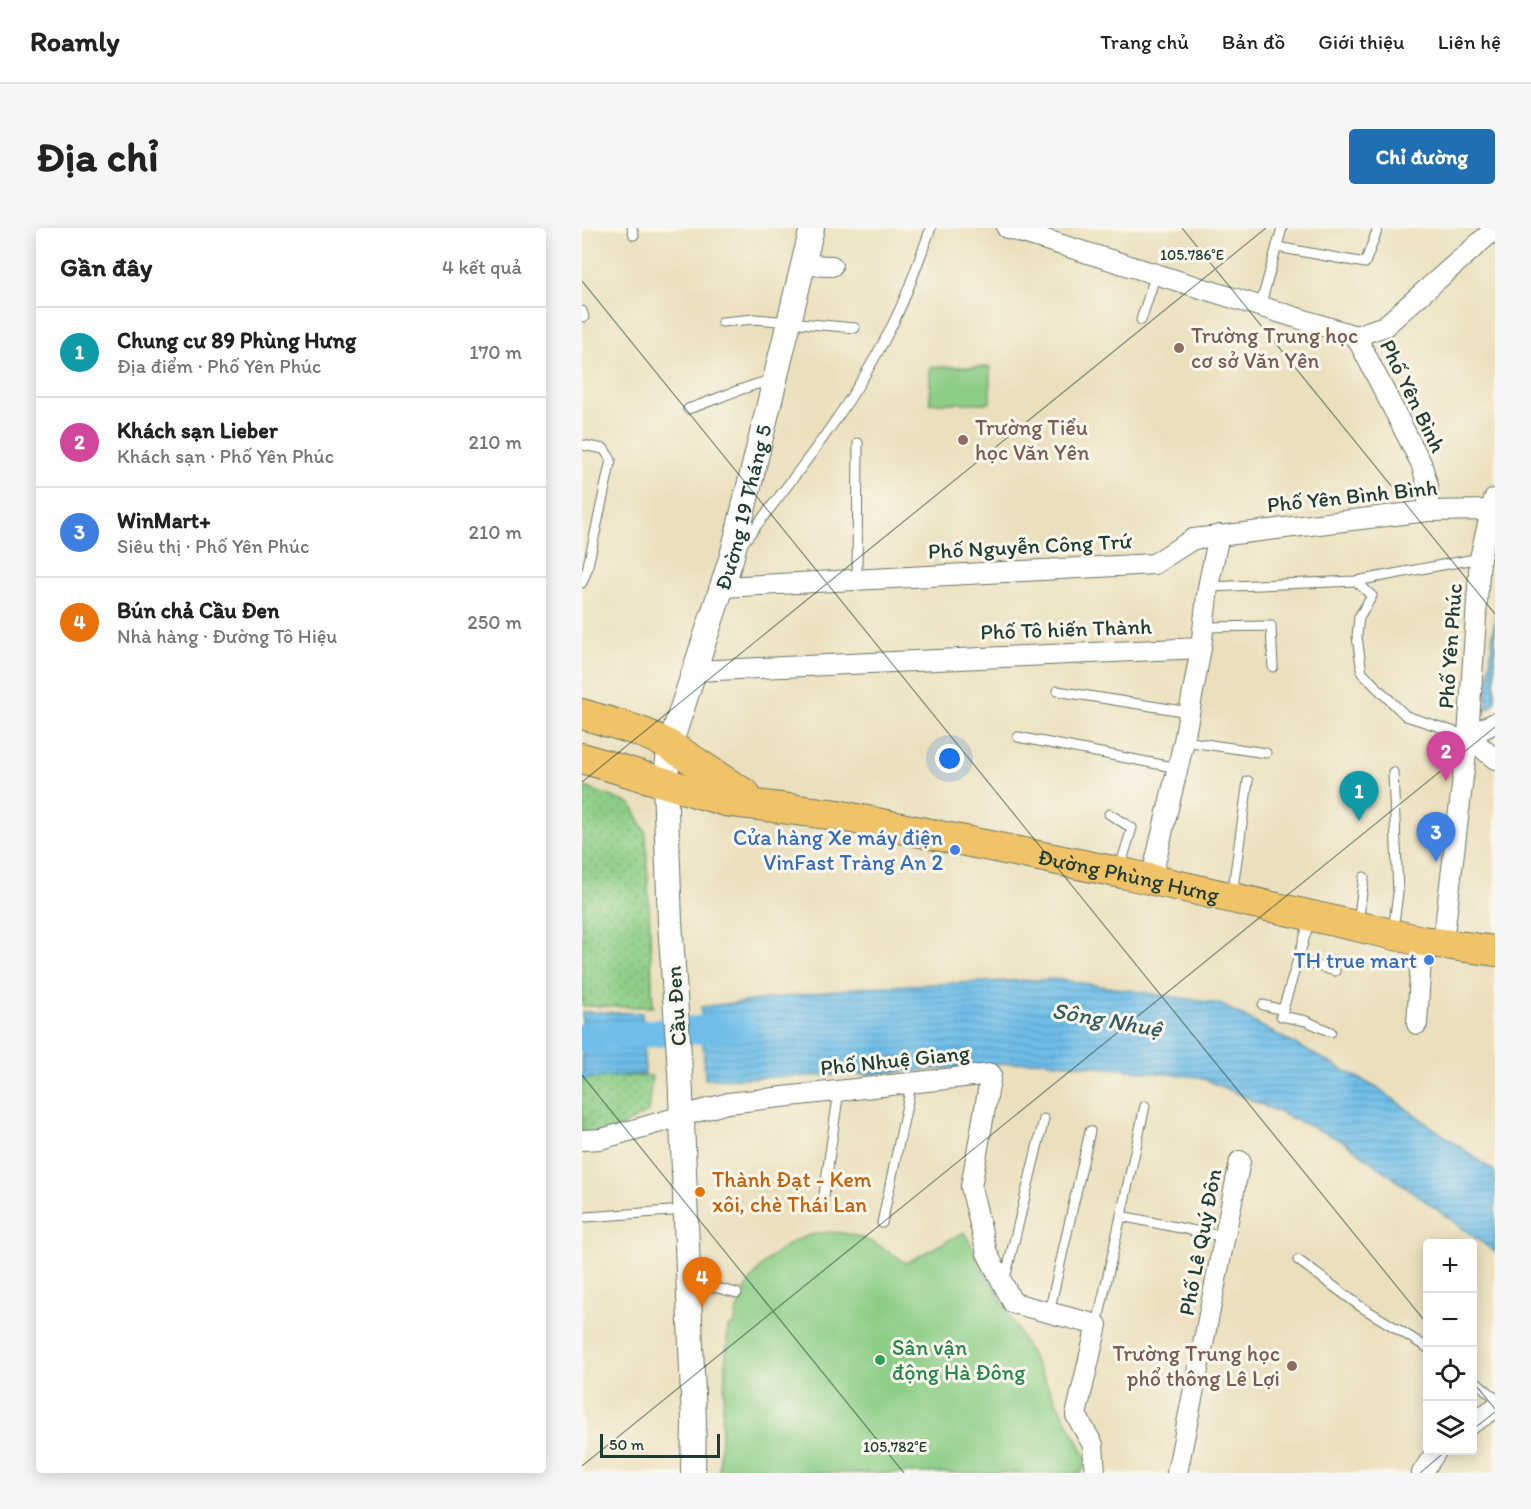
<!DOCTYPE html>
<html lang="vi">
<head>
<meta charset="utf-8">
<style>
  :root { --surface:#fff; --page:#f6f6f6; --text:#222; --muted:#767676; --line:#e0e0e0; --accent:#1f6fb2 }
  body { margin:0; font-family:Itim,sans-serif; background:var(--page); color:var(--text) }
  .controls { position:absolute; right:18px; bottom:18px; display:grid; overflow:hidden; border-radius:6px; box-shadow:0 3px 15px #0003 }
  .controls button { width:54px; height:54px; display:grid; place-items:center; padding:0; border:0; border-bottom:2px solid var(--line); background:var(--surface); color:var(--text); font:30px sans-serif }
  .scale { position:absolute; left:18px; bottom:15px; width:120px; box-sizing:border-box; padding-left:6px; border:3px solid #1f3d34; border-top:0; font-size:16px; line-height:21px; white-space:nowrap; color:#1f3d34; -webkit-text-stroke:4px #fbf7ec; paint-order:stroke }
  .you { position:absolute; left:368px; top:531px; width:21px; height:21px; margin:-15px; border:4px solid #fff; border-radius:50%; background:#1a73e8; box-shadow:0 0 0 9px #1a73e833 }
  .badge { display:grid; place-items:center; width:39px; height:39px; border-radius:50%; background:var(--accent); color:#fff; font-size:20px; font-weight:700 }
  .pin { position:absolute; translate:-50% -50px; filter:drop-shadow(0 2px 3px #0008) }
  .pin::after { content:''; position:absolute; top:32px; width:21px; height:18px; background:inherit; clip-path:polygon(0 0,100% 0,50% 100%) }
  .list { margin:0; padding:0; list-style:none }
  h2 { display:flex; justify-content:space-between; align-items:center; height:78px; margin:0; padding:0 24px; font-size:26px }
  h2 small { font-size:20px; font-weight:400; color:var(--muted) }
  .list li { display:grid; grid-template-columns:39px 1fr auto; gap:18px; align-items:center; box-sizing:border-box; height:90px; padding:0 24px; border-top:2px solid var(--line) }
  .list b { display:block; font-size:22px; white-space:nowrap }
  .list p { margin:0; font-size:20px; white-space:nowrap; color:var(--muted) }
  .list em { font-size:20px; font-style:normal; color:var(--muted) }
  .icon { flex:none; width:33px; height:33px; fill:none; stroke:currentColor; stroke-width:2; stroke-linecap:round; stroke-linejoin:round }
  .map { position:relative; flex:none; width:913px; height:1245px; overflow:hidden; border-radius:6px }
  header { display:flex; align-items:center; gap:36px; box-sizing:border-box; height:84px; padding:0 30px; background:var(--surface); border-bottom:2px solid var(--line) }
  header strong { font-size:28px }
  nav { display:flex; gap:33px; margin-inline-start:auto; font-size:21px }
  .intro { display:flex; align-items:center; justify-content:space-between; box-sizing:border-box; height:144px; padding:0 36px }
  h1 { margin:0; font-size:42px }
  .button { padding:15px 27px; border-radius:6px; background:var(--accent); color:#fff; font-size:21px; font-weight:700 }
  main { display:flex; gap:36px; padding:0 36px }
  aside { flex:1; background:var(--surface); border-radius:6px; box-shadow:0 3px 15px #0003 }
  .map>svg:first-child { display:block }
  .park { fill:url(#park-dots); stroke:#56865d; stroke-width:1.5 }
  .garden { fill:#8dce86; stroke:#56865d; stroke-width:1.5 }
  .water { fill:url(#water-rules); stroke:#467e8e; stroke-width:1.5 }
  .lines { fill:none; stroke-linecap:round; stroke-linejoin:round }
  .river { stroke:#6ebee9; stroke-width:28 }
  .service-casing { stroke:#667664; stroke-width:11 }
  .minor-casing { stroke:#667664; stroke-width:22 }
  .tertiary-casing { stroke:#667664; stroke-width:26 }
  .primary-casing { stroke:#667664; stroke-width:32 }
  .service { stroke:#fff; stroke-width:9 }
  .minor { stroke:#fff; stroke-width:20 }
  .tertiary { stroke:#fff; stroke-width:24 }
  .primary { stroke:#f1c369; stroke-width:30 }
  .ticks { fill:none; stroke:#1f3d34; stroke-width:1.5; stroke-opacity:0.45 }
  .education-dot { fill:#8d6e63; stroke:#fbf7ec; stroke-width:2 }
  .shop-dot { fill:#3f7fe0; stroke:#fbf7ec; stroke-width:2 }
  .food-dot { fill:#e8710a; stroke:#fbf7ec; stroke-width:2 }
  .leisure-dot { fill:#2e9e5b; stroke:#fbf7ec; stroke-width:2 }
  .labels { text-anchor:middle; dominant-baseline:central; stroke-width:6; stroke-linejoin:round; paint-order:stroke }
  .education-label { font-size:22px; fill:#785e54; stroke:#fbf7ec; text-anchor:start }
  .street-label { font-size:22px; fill:#1f3d34; stroke:#fbf7ec }
  .shop-label { font-size:22px; fill:#366cbe; stroke:#fbf7ec; text-anchor:end }
  .food-label { font-size:22px; fill:#c56008; stroke:#fbf7ec; text-anchor:start }
  .leisure-label { font-size:22px; fill:#27864d; stroke:#fbf7ec; text-anchor:start }
  .water-label { font-size:24px; font-style:italic; fill:#335d61; stroke:#fbf7ec }
  .ticks-label { font-size:15px; text-anchor:middle; fill:#1f3d34; stroke:#fbf7ec; stroke-width:6; stroke-linejoin:round; paint-order:stroke }
</style>
</head>
<body>
<header>
<strong>Roamly</strong>
<nav><a>Trang chủ</a><a>Bản đồ</a><a>Giới thiệu</a><a>Liên hệ</a></nav>
</header>
<div class="intro"><h1>Địa chỉ</h1><a class="button">Chỉ đường</a></div>
<main>
<aside>
<h2>Gần đây<small>4 kết quả</small></h2>
<ul class="list">
<li><span class="badge" style="background:#0f9aa8">1</span><div><b>Chung cư 89 Phùng Hưng</b><p>Địa điểm · Phố Yên Phúc</p></div><em>170 m</em></li>
<li><span class="badge" style="background:#d1479c">2</span><div><b>Khách sạn Lieber</b><p>Khách sạn · Phố Yên Phúc</p></div><em>210 m</em></li>
<li><span class="badge" style="background:#3f7fe0">3</span><div><b>WinMart+</b><p>Siêu thị · Phố Yên Phúc</p></div><em>210 m</em></li>
<li><span class="badge" style="background:#e8710a">4</span><div><b>Bún chả Cầu Đen</b><p>Nhà hàng · Đường Tô Hiệu</p></div><em>250 m</em></li>
</ul>
</aside>
<div class="map">
<svg width="913" height="1245" viewBox="0 0 913 1245">
  <defs>
    <pattern id="park-dots" width="8" height="8" patternUnits="userSpaceOnUse" patternTransform="scale(1.5)"><rect width="8" height="8" fill="#8dce86"/><path d="M2 2h.1M6 6h.1" fill="none" stroke="#73a86e" stroke-width="1.8" stroke-linecap="round"/></pattern>
    <pattern id="water-rules" width="6" height="5" patternUnits="userSpaceOnUse" patternTransform="scale(1.5)"><rect width="6" height="5" fill="#6ebee9"/><path d="M0 2.5h6" fill="none" stroke="#5a9cbe"/></pattern>
  </defs>
  <rect width="100%" height="100%" fill="#fbf7ec"/>
  <filter id="ink" filterUnits="userSpaceOnUse"><feTurbulence type="fractalNoise" baseFrequency=".0167" numOctaves="2"/><feDisplacementMap in="SourceGraphic" scale="12" xChannelSelector="R" yChannelSelector="G"/><feConvolveMatrix kernelMatrix="1 2 1 2 8 2 1 2 1" color-interpolation-filters="sRGB"/></filter>
  <filter id="wash" filterUnits="userSpaceOnUse"><feTurbulence type="fractalNoise" baseFrequency=".008" numOctaves="4" result="noise"/><feDisplacementMap in="SourceGraphic" scale="24" xChannelSelector="R" yChannelSelector="G"/><feGaussianBlur stdDeviation="1.35" result="paint"/><feColorMatrix in="noise" values="0 0 0 0 0 0 0 0 0 0 0 0 0 0 0 0 0 1.4 0 .05"/><feComposite in="paint" operator="in"/></filter>
  <g filter="url(#wash)">
    <rect width="100%" height="100%" fill="#ebe0bd"/>
    <g class="park">
      <polygon points="0,558 49,576 64,605 71,779 0,778"/>
      <polygon points="0,848 70,848 66,884 21,908 0,909"/>
    </g>
    <g class="garden">
      <rect x="348" y="139" width="60" height="36"/>
      <path d="M382 1004 506 1232 499 1245H137L146 1099 153 1096C156 1054 196 1011 239 1005 270 1000 300 1017 324 1035Z"/>
    </g>
    <g class="water">
      <polygon points="913,384 913,475 904,482"/>
      <polygon points="473,751 638,776 797,861 913,944 913,1024 761,913 618,849 456,833 291,846 123,851 119,779 283,759"/>
      <polygon points="0,784 60,785 63,846 0,851"/>
    </g>
    <g class="lines">
      <polyline class="river" points="0,810 160,799"/>
    </g>
  </g>
  <g filter="url(#ink)">
    <g class="lines">
      <g class="service-casing">
        <g id="service">
          <polyline points="50,0 52,7"/>
          <polyline points="695,19 783,35 796,0"/>
          <polyline points="678,79 700,0"/>
          <polyline points="0,83 2,89"/>
          <polyline points="559,92 574,46"/>
          <polyline points="140,94 173,91 273,100"/>
          <path d="M106 181C134 172 162 158 191 152"/>
          <polyline points="0,217 22,221 29,232 5,342 0,355"/>
          <path d="M161 315C218 242 277 169 316 85 329 57 338 28 349 0"/>
          <polyline points="275,352 276,215"/>
          <polyline points="774,353 790,368 777,389 775,408 780,445 824,488 886,508"/>
          <polyline points="626,359 774,353 898,330"/>
          <polyline points="622,399 689,398 691,439"/>
          <polyline points="475,463 607,484"/>
          <polyline points="436,509 596,540"/>
          <polyline points="602,513 684,525"/>
          <polyline points="527,586 550,600 538,639"/>
          <polyline points="650,667 666,553"/>
          <polyline points="728,691 699,788 724,793 749,804"/>
          <polyline points="776,695 782,649"/>
          <polyline points="811,703 816,665 811,544"/>
          <polyline points="717,733 753,743"/>
          <polyline points="681,777 701,782"/>
          <polyline points="241,974 257,862"/>
          <polyline points="539,988 643,1009"/>
          <polyline points="4,989 103,982"/>
          <polyline points="300,995 330,853"/>
          <polyline points="716,1032 778,1078 846,1120"/>
          <polyline points="107,1053 155,1065"/>
          <polyline points="422,1055 462,891"/>
          <polyline points="467,1085 508,903"/>
          <polyline points="515,1097 563,878"/>
          <polyline points="890,1150 913,1170"/>
        </g>
      </g>
      <g class="minor-casing">
        <g id="minor">
          <polyline points="425,0 774,108"/>
          <polyline points="221,37 250,38"/>
          <polyline points="774,108 839,235 846,258 846,283"/>
          <polyline points="774,108 803,98 913,1"/>
          <polyline points="141,359 572,336 611,311 846,283 908,282"/>
          <polyline points="113,443 619,420"/>
          <polyline points="913,495 886,508 913,531"/>
          <polyline points="569,652 602,513 619,420 626,359 637,307"/>
          <polyline points="861,715 886,508 898,330 912,271"/>
          <polyline points="835,796 840,713"/>
          <polyline points="0,912 19,911 146,875 409,846 389,959 405,1025 431,1075 515,1097 494,1187 511,1217 513,1245"/>
          <polyline points="890,1195 913,1180"/>
          <polyline points="595,1245 658,933"/>
          <polyline points="840,1245 855,1222"/>
        </g>
      </g>
      <g class="tertiary-casing">
        <g id="tertiary">
          <path id="s1" d="M111 1245 112 1193 98 843 88 694 83 555 88 517 150 328 230 0"/>
        </g>
      </g>
      <g class="primary-casing">
        <g id="primary">
          <path d="M0 486C29 495 62 502 88 518 114 533 137 551 163 566"/>
          <path id="s2" d="M0 530 143 573 255 587 545 646 840 713 913 723"/>
        </g>
      </g>
      <use href="#service" class="service"/>
      <use href="#minor" class="minor"/>
      <use href="#tertiary" class="tertiary"/>
      <use href="#primary" class="primary"/>
    </g>
  </g>
  <path class="ticks" d="M600 0 913 386M0 53 846 1097M0 554 684 0M0 847 322 1245M890 1153 913 1181M890 1202 913 1184M0 1238 913 499M838 1245 865 1222"/>
  <g class="education-dot">
    <circle cx="597" cy="120" r="6"/>
    <circle cx="381" cy="212" r="6"/>
    <circle cx="710" cy="1138" r="6"/>
  </g>
  <g class="shop-dot">
    <circle cx="373" cy="622" r="6"/>
    <circle cx="847" cy="732" r="6"/>
  </g>
  <circle class="food-dot" cx="118" cy="964" r="6"/>
  <circle class="leisure-dot" cx="298" cy="1132" r="6"/>
  <g class="labels">
    <g class="education-label">
      <text x="609" y="107">Trường Trung học<tspan x="609" dy="25">cơ sở Văn Yên</tspan></text>
      <text x="393" y="199">Trường Tiểu<tspan x="393" dy="25">học Văn Yên</tspan></text>
      <text x="698" y="1125" text-anchor="end">Trường Trung học<tspan x="698" dy="25">phổ thông Lê Lợi</tspan></text>
    </g>
    <g class="street-label">
      <text transform="translate(831 168) rotate(64)">Phố Yên Bình</text>
      <text transform="translate(770 268) rotate(-6)">Phố Yên Bình Bình</text>
      <text stroke="none"><textPath href="#s1" startOffset="978">Đường 19 Tháng 5</textPath></text>
      <text transform="translate(448 318) rotate(-3)">Phố Nguyễn Công Trứ</text>
      <text transform="translate(484 401) rotate(-2)">Phố Tô hiến Thành</text>
      <text transform="translate(868 418) rotate(-86)">Phố Yên Phúc</text>
      <text stroke="none"><textPath href="#s2" startOffset="560">Đường Phùng Hưng</textPath></text>
      <text transform="translate(94 778) rotate(-94)">Cầu Đen</text>
      <text transform="translate(313 832) rotate(-6)">Phố Nhuệ Giang</text>
      <text transform="translate(618 1014) rotate(-79)">Phố Lê Quý Đôn</text>
    </g>
    <g class="shop-label">
      <text x="361" y="609">Cửa hàng Xe máy điện<tspan x="361" dy="25">VinFast Tràng An 2</tspan></text>
      <text x="835" y="732">TH true mart</text>
    </g>
    <g class="food-label">
      <text x="130" y="951">Thành Đạt - Kem<tspan x="130" dy="25">xôi, chè Thái Lan</tspan></text>
    </g>
    <g class="leisure-label">
      <text x="310" y="1119">Sân vận<tspan x="310" dy="25">động Hà Đông</tspan></text>
    </g>
    <g class="water-label">
      <text transform="translate(525 791) rotate(10)">Sông Nhuệ</text>
    </g>
  </g>
  <g class="ticks-label">
    <text x="610" y="32">105.786°E</text>
    <text x="313" y="1224">105.782°E</text>
  </g>
</svg>
<div class="controls">
<button>+</button>
<button>−</button>
<button><svg class="icon" aria-label="locate" viewBox="0 0 24 24"><circle cx="12" cy="12" r="6"/><path d="M12 2v4M12 18v4M2 12h4M18 12h4"/></svg></button>
<button><svg class="icon" aria-label="layers" viewBox="0 0 24 24"><path d="M12 4l9 5-9 5-9-5zM3 14l9 5 9-5"/></svg></button>
</div>
<div class="scale">50 m</div>
<div class="you"></div>
<div class="pin badge" style="left:777px;top:593px;background:#0f9aa8">1</div>
<div class="pin badge" style="left:864px;top:553px;background:#d1479c">2</div>
<div class="pin badge" style="left:854px;top:634px;background:#3f7fe0">3</div>
<div class="pin badge" style="left:120px;top:1079px;background:#e8710a">4</div>
</div>
</main>
</body>
</html>
